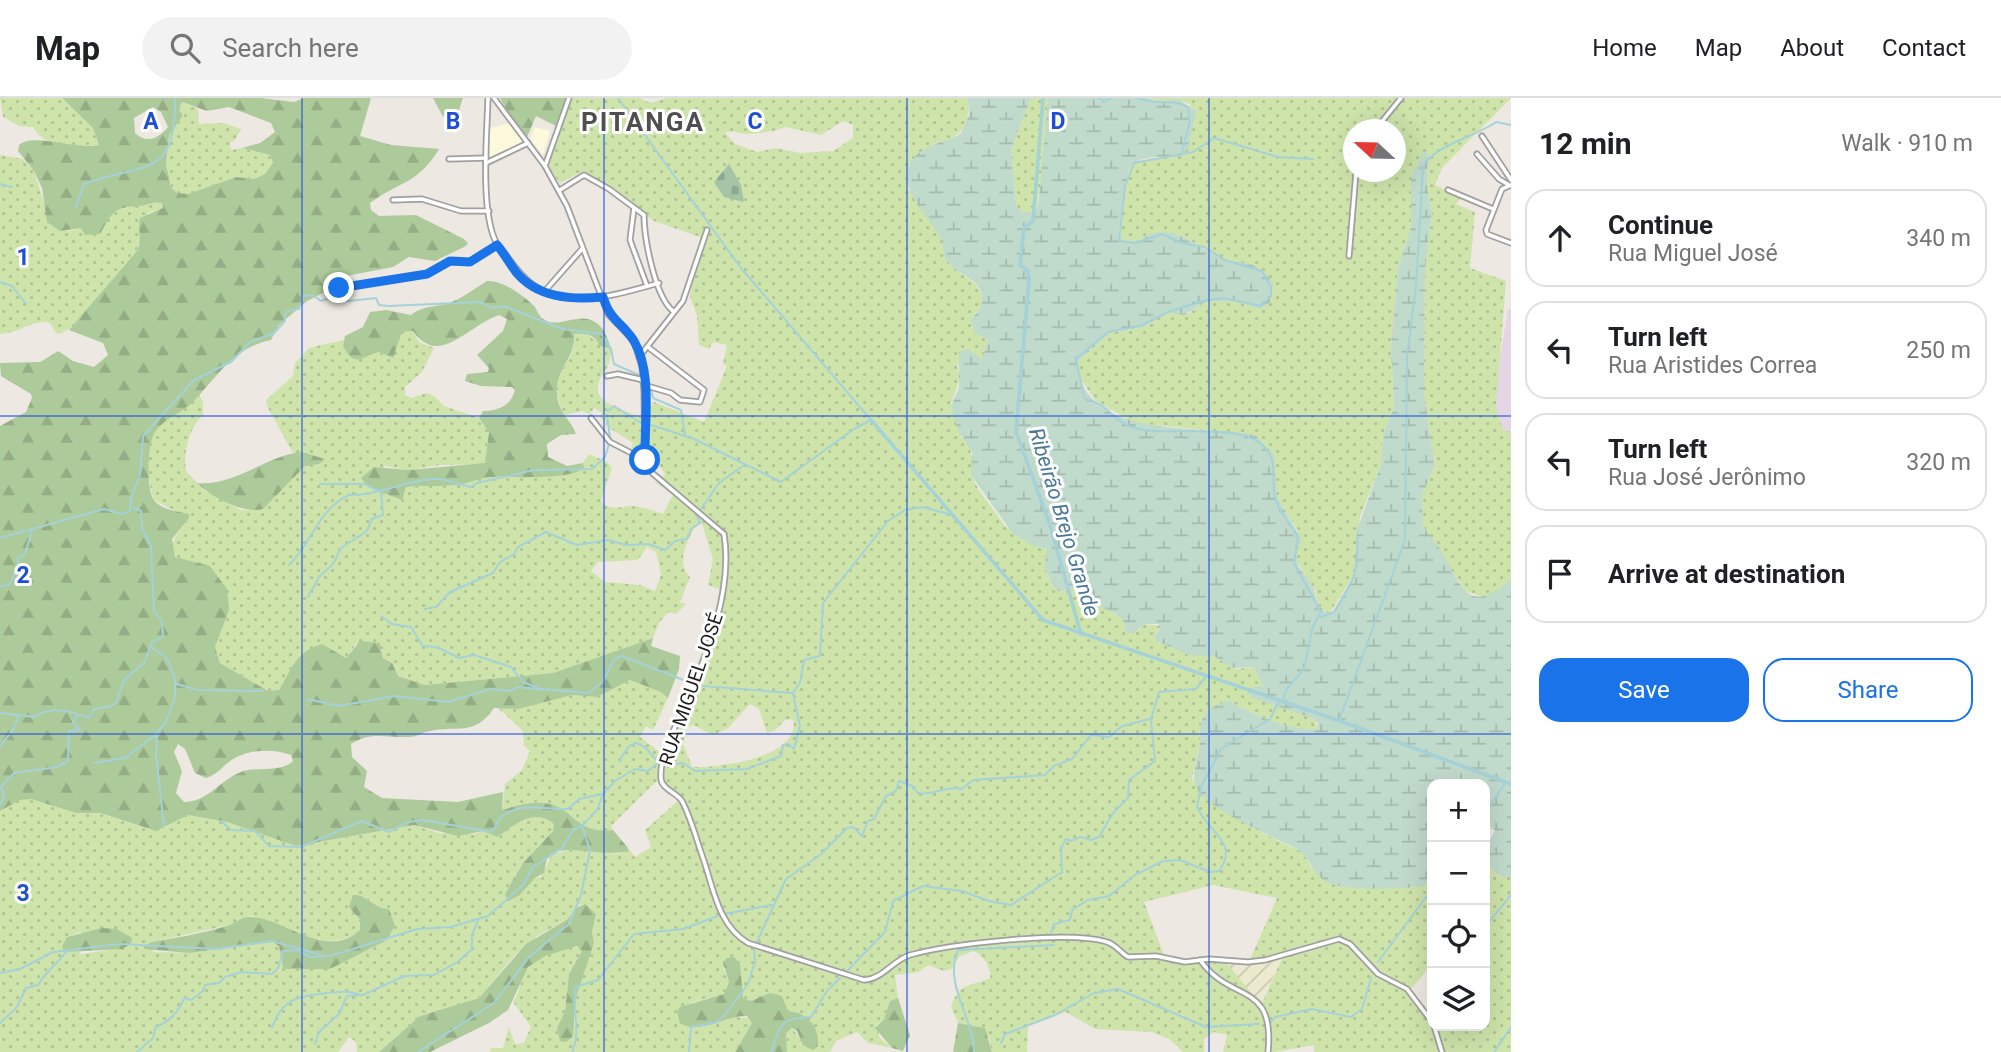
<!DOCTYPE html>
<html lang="en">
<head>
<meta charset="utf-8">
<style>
  :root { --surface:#fff; --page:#f2f2f2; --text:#202124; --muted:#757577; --line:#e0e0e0; --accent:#1a73e8 }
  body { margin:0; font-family:Roboto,sans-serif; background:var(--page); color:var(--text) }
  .controls { position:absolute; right:21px; bottom:21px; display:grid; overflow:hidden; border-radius:14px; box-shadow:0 7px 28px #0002 }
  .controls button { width:63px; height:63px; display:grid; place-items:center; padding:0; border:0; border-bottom:2px solid var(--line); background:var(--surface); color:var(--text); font:35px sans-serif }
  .compass { position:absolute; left:1343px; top:21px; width:63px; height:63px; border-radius:50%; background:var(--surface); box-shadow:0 7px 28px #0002; rotate:292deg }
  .stop { position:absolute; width:21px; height:21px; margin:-16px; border:5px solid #1a73e8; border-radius:50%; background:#fff }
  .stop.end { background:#1a73e8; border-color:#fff; box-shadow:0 2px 7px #0008 }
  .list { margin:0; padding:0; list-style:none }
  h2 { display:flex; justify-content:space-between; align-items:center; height:91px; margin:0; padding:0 28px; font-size:30px }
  h2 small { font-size:23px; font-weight:400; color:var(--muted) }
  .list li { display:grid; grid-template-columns:46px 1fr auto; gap:21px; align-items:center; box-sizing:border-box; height:98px; margin:0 14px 14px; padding:0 14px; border:2px solid var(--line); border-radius:21px }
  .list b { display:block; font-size:26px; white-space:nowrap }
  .list p { margin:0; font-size:23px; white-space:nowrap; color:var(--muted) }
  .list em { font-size:23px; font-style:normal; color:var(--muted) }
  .actions { display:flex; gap:14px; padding:21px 28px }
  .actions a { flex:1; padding:16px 0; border:2px solid var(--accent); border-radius:21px; text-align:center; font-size:24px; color:var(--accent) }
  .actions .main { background:var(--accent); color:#fff }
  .icon { flex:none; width:38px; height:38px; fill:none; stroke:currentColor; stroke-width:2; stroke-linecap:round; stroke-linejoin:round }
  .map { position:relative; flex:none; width:1511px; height:954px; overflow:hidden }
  header { display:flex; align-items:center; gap:42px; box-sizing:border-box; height:98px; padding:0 35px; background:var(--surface); border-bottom:2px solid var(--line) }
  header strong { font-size:33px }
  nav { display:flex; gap:38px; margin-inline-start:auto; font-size:24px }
  .search { width:490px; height:63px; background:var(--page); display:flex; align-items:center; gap:18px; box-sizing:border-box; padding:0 24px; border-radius:38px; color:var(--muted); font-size:26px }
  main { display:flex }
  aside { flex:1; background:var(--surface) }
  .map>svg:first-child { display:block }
  .industrial { fill:#e6d5e4 }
  .education { fill:#fdf9dc }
  .farmland { fill:url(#farmland-furrows) }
  .grass { fill:url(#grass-dots); fill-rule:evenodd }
  .forest { fill:url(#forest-firs); fill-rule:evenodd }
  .wetland { fill:url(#wetland-marsh) }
  .cemetery { fill:url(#cemetery-stones) }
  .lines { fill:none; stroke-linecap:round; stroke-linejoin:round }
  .stream { stroke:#a5d2d8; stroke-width:2 }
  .canal { stroke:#a5d2d8; stroke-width:3.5 }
  .minor-casing { stroke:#a0a0a0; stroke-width:7 }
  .minor { stroke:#fff; stroke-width:3.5 }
  .route { stroke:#1a73e8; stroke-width:9 }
  .grid { fill:none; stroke:#1d4ed8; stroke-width:2; stroke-opacity:0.55 }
  .labels { text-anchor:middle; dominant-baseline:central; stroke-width:6; stroke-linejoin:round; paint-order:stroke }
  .street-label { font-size:19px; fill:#1c1c1c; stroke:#fff }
  .water-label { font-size:21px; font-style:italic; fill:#4a7896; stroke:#fff }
  .district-label { font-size:26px; font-weight:bold; letter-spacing:2px; fill:#4f4f4f; stroke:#fff }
  .grid-label { font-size:23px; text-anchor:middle; font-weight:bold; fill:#1d4ed8; stroke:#fff; stroke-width:6; stroke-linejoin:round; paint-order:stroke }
</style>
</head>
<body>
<header>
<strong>Map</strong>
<div class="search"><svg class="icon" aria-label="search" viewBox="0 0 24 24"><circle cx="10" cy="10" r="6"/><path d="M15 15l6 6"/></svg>Search here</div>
<nav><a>Home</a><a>Map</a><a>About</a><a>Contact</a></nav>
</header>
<main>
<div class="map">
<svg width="1511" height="954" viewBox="0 0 1511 954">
  <defs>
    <pattern id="farmland-furrows" width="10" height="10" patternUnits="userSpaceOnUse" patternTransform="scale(1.75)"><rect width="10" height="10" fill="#ebeacf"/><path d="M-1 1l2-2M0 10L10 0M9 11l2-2" fill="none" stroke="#c9c8b1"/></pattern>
    <pattern id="grass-dots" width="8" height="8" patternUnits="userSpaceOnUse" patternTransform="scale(1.75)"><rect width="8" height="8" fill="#cee4ab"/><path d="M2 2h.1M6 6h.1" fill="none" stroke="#b0c393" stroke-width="1.8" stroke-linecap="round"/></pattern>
    <pattern id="forest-firs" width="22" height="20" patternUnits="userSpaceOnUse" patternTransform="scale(1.75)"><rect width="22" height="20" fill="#adca9a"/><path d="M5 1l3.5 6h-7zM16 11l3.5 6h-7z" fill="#94ad84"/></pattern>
    <pattern id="wetland-marsh" width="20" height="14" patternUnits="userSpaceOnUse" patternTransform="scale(1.75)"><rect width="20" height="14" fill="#c0dacb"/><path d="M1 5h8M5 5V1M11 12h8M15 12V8" fill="none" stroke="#a4baae"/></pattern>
    <pattern id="cemetery-stones" width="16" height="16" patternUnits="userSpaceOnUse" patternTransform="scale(1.75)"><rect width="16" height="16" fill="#a5c4a6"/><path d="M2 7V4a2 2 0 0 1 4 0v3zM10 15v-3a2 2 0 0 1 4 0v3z" fill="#8da88e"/></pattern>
  </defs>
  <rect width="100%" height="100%" fill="#ede8e2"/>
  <polygon class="industrial" points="1508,211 1511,211 1511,337 1501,335 1492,310"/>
  <g class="education">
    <polygon points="509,25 524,43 489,60 490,30"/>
    <polygon points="535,29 550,33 543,57 530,41"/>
  </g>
  <polygon class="farmland" points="1282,860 1260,907 1226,864 1253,866"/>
  <g class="grass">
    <path d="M0 0H62L93 30 99 47C76 49 45 51 33 29L19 28 3 19Z"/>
    <path d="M570 0H640L650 5 667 0H968C971 28 960 41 933 46L908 90C919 107 933 124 942 142 947 153 945 161 955 170 969 184 983 184 982 207L973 218 976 236 988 241 982 262 973 256 957 268C963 286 954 291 951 308L961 339 970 348 974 383 979 392 1005 428 1038 449 1047 451C1046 465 1045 483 1057 493L1079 492 1091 506 1105 508 1137 533 1144 526 1161 528 1155 538 1156 543 1189 557 1209 556 1237 571 1254 569 1263 586 1261 590 1316 623 1317 631C1294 634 1249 616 1230 603L1199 635 1201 644 1192 679 1198 692 1264 736 1302 754 1312 770 1347 789 1424 788 1432 775V877L1427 872 1407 896 1432 921V928H1485V765L1502 780 1511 778V954H1314V947L1275 954H1223L1227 937 1214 934 1204 941V954H1183L1169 941 1152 934 1095 931 1066 914 1028 928 1027 954H992L989 939 975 928 958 925 951 909C959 884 970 889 990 880 991 869 984 857 973 853L959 859 951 871 944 873 928 867 919 874 895 877 898 900 890 903 884 921 876 927 880 940 892 950 868 945 857 934 836 943 830 954H787L786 935 792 930 808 950 785 909 763 898 751 903 743 900 738 861 723 869 729 884 724 896 690 905 703 929 731 919 751 920 752 925 735 954H489L491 950H503L509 929 515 946 524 945 531 929 513 904C520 894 520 882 526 873 533 859 566 847 580 849L582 853 569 876 565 913 557 930 576 927V900L594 845 592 834 596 816 584 806 579 807 568 821 537 838 514 858 479 900 420 918 379 954H357L356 944 349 939 338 954H0V713L20 701H31L76 715H99L148 731 168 728 178 719 188 717 227 724 296 748 414 727 439 735 474 736 483 733 497 739C516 727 533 709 554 726L553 733 523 765 505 796 520 797 535 780 541 779 552 756 575 751 618 756 628 750 635 759 651 749 645 732 678 703 657 683 611 728 613 732C580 737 577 714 550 706 536 701 515 708 502 712L505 686 522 672 530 653 524 647 523 633 498 610 518 611 572 597 597 599 630 582 662 594 668 600 653 632 646 628 640 639 662 656 685 607 722 492 708 487 713 461 702 426 696 427C688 442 675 464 690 479L680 504 686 506 676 516 668 514 659 525 653 540 553 575 425 587 398 578 392 565 383 560 382 551 356 546 346 560 287 579 279 593H268L220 565 215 549 218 540 200 465C159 462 170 443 189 420L154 402C148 384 143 348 156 332 167 318 186 310 199 297L203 304V317C189 330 183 354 186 373L205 393 241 412 262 411 305 367 319 366 324 361 293 355 268 310 266 302 293 278 295 265 309 250 344 242 343 248 380 254 396 243 402 234 413 233 419 244 434 250 422 274 405 289V297L412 300 426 295 434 298 444 308 479 320 489 334 485 366 440 367 409 372 384 368 368 389 401 401 406 389C423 387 439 389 455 387 468 386 480 379 493 379 519 378 560 383 583 370V365L589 356 607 364 612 370 601 403C611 415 622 407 634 408 644 409 654 413 663 416L673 397 657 385 665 376 657 364 631 352 633 345 606 328V323L600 320 602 315 594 310 590 316 582 313 565 317C541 276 579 266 574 236L586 235 605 250 611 251C610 275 603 270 598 287 593 306 631 315 644 320L654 304 704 324 727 268 723 266 727 247 713 244 709 251 699 247 697 218 690 198 700 139 654 123 588 76 579 75 560 85 549 71 552 47ZM843 23 853 27V40L833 53 800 55 776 50 757 54 735 46 725 35C734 31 739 36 747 36 762 35 773 34 786 29L821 37ZM647 449 656 454 661 477 655 493 640 487 605 484 591 473 598 464 638 462ZM750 606 759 611 767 635 775 632 785 622 793 621C802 660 717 670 692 669L683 646 687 630 693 627 713 637 728 630ZM1213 787 1277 800 1248 866 1282 861 1261 907 1226 864 1165 860 1144 804ZM353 797 366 800 379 811 373 849 330 870 283 871 279 848 273 844 189 855 153 854 152 844 229 827 251 818C283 825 329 860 360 832V822L354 816ZM80 834 110 852 81 856 67 839Z"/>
    <polygon points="1031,0 1048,0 1046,53 1036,112 1024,115 1016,108 1011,52"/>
    <path d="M1147 0H1511L1442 70 1435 87 1461 99 1456 106 1475 114 1470 170 1506 183 1496 309 1503 332 1511 334V481L1492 497 1482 499 1465 493 1423 428 1422 396 1435 368 1424 296 1425 173 1432 113 1427 89 1428 54H1425L1411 77V129L1398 170 1391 249 1394 309 1383 337 1381 366 1360 419 1354 477 1329 516 1318 507 1315 492 1296 463 1298 433 1277 398 1255 337 1134 325 1095 302 1078 277V263L1110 235 1138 230 1169 215 1188 216 1205 204 1234 203 1260 211 1265 175C1252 165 1238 167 1224 161 1206 153 1189 139 1169 135 1149 131 1134 155 1118 136L1129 70 1137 63 1161 59 1191 41 1190 6C1175 0 1162 5 1147 0ZM1353 32H1395V74H1353Z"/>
    <polygon points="182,4 198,11 199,26 223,25 241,31 235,42 230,45 231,52 242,50 270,57 273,65 265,76 254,81 236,79 188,96 177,95 171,89 166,66 169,38 183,17 179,12"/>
    <path d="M0 57 23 61 34 73 44 105 67 133 82 130 100 135C113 111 113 113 139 107 147 105 153 103 162 105L163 110 148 115 137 153 75 227 60 236 56 235 50 225C35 220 17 236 0 236Z"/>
  </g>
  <g class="forest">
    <path d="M62 0H261L294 4 304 0H371L360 38 391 47 439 51C418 86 400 83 370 105L371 112 379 118 416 117 464 141 468 145 466 148 435 163 409 159 393 169 346 178 335 189 307 203 279 227 271 242C233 250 218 278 193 304 182 315 164 320 155 334 147 345 146 392 154 402 161 412 178 413 189 416V420L172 441 175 459 210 468 227 491 229 512 215 549 220 565 268 593 279 592C292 571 296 553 322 546L346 560 360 543 380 545 383 560 392 565 398 578 425 587 553 575 653 540 651 548 680 558 679 571 668 600 661 594 630 582 597 599 572 597 518 611 494 610C474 639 457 627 430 633 422 634 418 639 409 639 386 640 372 633 351 646L352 659 367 673 364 689 382 700 458 704 503 694 502 712C516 708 530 703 545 705 575 709 575 737 613 732L628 750 626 753C608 760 558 744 548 759 546 762 545 771 544 775L535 780 520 797 508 803 505 796 523 765 553 733 554 726C533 709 516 727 497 739L483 733 458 738 414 727 296 748 227 724 188 717 156 733 100 715H76L31 701 20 702 0 713V328L26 314 32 300 31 296 1 278 0 265 40 264 58 253 73 263 94 269 108 257 103 245 69 232 137 153C143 140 137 132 140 120L163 110 162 105C152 103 148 107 139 108 113 110 113 113 100 136L85 137 81 130 60 133 47 124 42 90 34 73 18 53 19 47C34 34 74 52 99 47L93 30ZM182 4 207 13 229 9 271 25 275 34 260 45 242 50 270 57 273 65 265 76 254 81 236 79 188 96 177 95 171 89 166 66 169 38 183 17 179 12ZM153 9 161 14 168 29C158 41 147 46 135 35L134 20ZM178 646 185 651 195 675 206 680C216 677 221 670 229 664 246 651 272 650 291 657L293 663C282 675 256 668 241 674 220 682 208 704 184 704L176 695 182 673 174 654Z"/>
    <polygon points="433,0 463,0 454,27 442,17"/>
    <polygon points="500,0 570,0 558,29 536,18 525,44"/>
    <path d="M487 183C502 182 523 197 534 208 537 212 539 218 543 221 559 232 577 213 595 224 604 229 608 241 611 251L600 248C594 236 587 235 574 236 577 261 551 273 558 303 561 316 572 324 576 336L561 337 547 346 548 359 567 368 583 365 584 370C568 383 515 378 493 379 480 379 468 386 456 387 440 389 423 387 406 389L402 402 368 389 361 380 374 369 409 372 485 365 489 334 479 320 483 313C498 313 511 308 515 292L512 289 481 288 465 283 467 276 488 274 489 270 477 257 503 233 507 221 499 217C467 228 439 270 413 233L402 234 393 260 380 254C363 256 356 273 343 248L345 238 363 229 370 214 386 212 411 217C425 206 439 210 454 203 466 198 475 190 487 183Z"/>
    <path d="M302 354 325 361 319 366 305 368 263 411C243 416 211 399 197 385 237 388 264 358 302 354Z"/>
    <path d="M353 797C368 796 373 811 389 811L395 828 385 843 330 871H283L279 848 273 844 189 855 144 851V848L152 844C176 840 203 835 227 828 235 825 242 818 252 819 286 821 327 863 360 832V822L349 809Z"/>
    <polygon points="585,806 596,816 592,834 594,845 576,900 573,938 566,944 560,943 557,930 565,913 569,876 582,853 577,848 545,858 528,869 508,912 489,925 430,954 379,954 420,918 479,900 526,846 568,821 576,810"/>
    <polygon points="102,830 117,831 132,840 131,846 122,851 65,854 62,849 67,839"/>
    <path d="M734 859 740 865 743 900 751 903 770 895 782 898 788 913C806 914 820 928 818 948L813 952 803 947 797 933 792 930 786 935 787 954H735L752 925 747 918C725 917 700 938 680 925L677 914 680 909 724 896 729 884 723 865 727 860Z"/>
    <polygon points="898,900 910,937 903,953 892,950 875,930 884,921 890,903"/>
    <polygon points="958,925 985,930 992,954 953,954"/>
  </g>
  <path class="wetland" d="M968 0H1031L1011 52 1016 108 1024 115 1036 112 1039 100 1048 0H1147L1159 4 1178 1 1196 13 1189 49 1182 58C1164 60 1142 55 1129 70L1118 136C1133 154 1145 134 1162 134 1184 134 1207 156 1227 162 1237 165 1248 163 1258 170 1264 174 1269 179 1273 185L1270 204 1260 211 1234 203 1205 204 1185 217 1169 215 1143 229 1110 235 1078 263C1079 339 1191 328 1241 335L1255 337 1274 357 1277 398 1301 440 1297 454 1298 468 1313 488 1318 507 1328 516 1333 513 1354 477 1357 432 1381 366 1383 337 1394 309 1391 249 1398 170 1411 129V77L1425 53 1428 55 1427 89 1432 113 1425 173 1424 296 1435 368 1422 396 1423 428C1428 436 1435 443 1440 451 1461 484 1466 522 1511 481V778L1503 780 1485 765V751L1495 732 1485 726V686H1432V775L1425 788C1404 791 1347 793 1329 785 1314 779 1310 759 1297 751 1274 739 1208 712 1197 691 1188 673 1202 657 1200 639 1198 619 1211 606 1230 603 1249 616 1294 634 1317 631L1318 625 1312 620 1252 600 1247 593 1250 590 1263 588 1254 569 1231 570 1214 558 1189 557 1156 543 1155 538 1161 529 1158 526H1144L1134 535H1127L1123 522 1113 514 1085 503 1080 492 1057 493C1050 487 1049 477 1044 469L1047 451 1032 447 1013 436 971 377 972 354 958 333 951 308 959 290V254L968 251 982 262 988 241 976 236 971 223C975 214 983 211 982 199 981 180 956 177 946 162 942 155 945 148 941 141 929 117 892 88 914 60 927 44 946 46 961 35L969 17Z"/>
  <polygon class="cemetery" points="729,66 741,87 744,104 724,99 714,84"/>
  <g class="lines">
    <g class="stream">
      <polyline points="618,0 741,170 871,322 854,331 781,384 694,341 648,326"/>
      <polyline points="1099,0 1104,4 1111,0"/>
      <path d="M1137 0C1153 7 1174 0 1188 9L1190 23 1182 54"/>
      <polyline points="0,86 12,89"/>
      <path d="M76 109 84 86C145 63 176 83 175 0"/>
      <polyline points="0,184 12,188 26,206"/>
      <polyline points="645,278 650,286"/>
      <polyline points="651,292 653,300 681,312 685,337"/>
      <polyline points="608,313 614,308 641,325"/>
      <polyline points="607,317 610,340"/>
      <polyline points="320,386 365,386 378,393"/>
      <polyline points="701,411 719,385 744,367"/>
      <polyline points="0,440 104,411 122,416 130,413 131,400 140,377 143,338 194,282 231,264 250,244 274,235 285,223 286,213 299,211 304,197 314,198 321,203 332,199 349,203 376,200 379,207 388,208 479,204 493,210 504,208 563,231 602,236 611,251 614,266 639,277"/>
      <path d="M289 467C311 447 317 412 349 397 379 398 404 382 434 381 447 380 459 387 471 389L477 385 534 372 592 371 605 359 609 346"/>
      <polyline points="0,488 9,487 18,469 18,460 25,456 32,433"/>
      <polyline points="308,499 319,479 333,466 341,450 367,433 372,421 383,417 381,394"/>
      <polyline points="425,511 436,509 450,494 493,475 500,464 514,456 518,449 546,434 577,447 608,442 627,447 648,446 665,452 675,443 687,441 691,431 700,425 697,418"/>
      <polyline points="381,518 392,526 411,529 423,548 437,549 459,560 474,557 511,569 523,584 543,592"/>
      <path d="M1321 519 1334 514C1352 485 1360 475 1357 439"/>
      <polyline points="177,586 197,592 263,593"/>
      <polyline points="703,588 792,595"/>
      <polyline points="793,595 800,584 804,562 820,558 823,505 888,423 905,412 922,409 953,417"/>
      <polyline points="307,601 339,608 395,598 448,604 491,591 510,593 517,589 588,595 603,584 614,561 622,558 691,585"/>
      <path d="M1282 604 1286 592 1304 571 1312 531 1321 514 1294 465 1298 439C1292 429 1277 411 1275 399 1271 383 1278 366 1267 352 1244 321 1169 340 1134 330 1115 324 1110 311 1099 306 1094 303 1089 303 1084 300L1076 261 1108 234 1140 228 1168 214 1203 203 1223 200 1261 208 1271 198V189L1262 173 1225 162 1204 149 1182 145 1162 136 1136 145 1119 143 1125 88 1134 65 1193 54 1214 40 1278 59 1313 61"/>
      <path d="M0 615 34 619C50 607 70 613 89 620L94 611 111 608 117 603 124 582 144 565 152 544 163 539 162 523 154 513 151 448 142 430 141 413 133 409"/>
      <path d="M1339 623 1405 442 1407 259 1416 188 1423 69C1432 48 1475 39 1496 24L1511 27"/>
      <polyline points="157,634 156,656 164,729"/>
      <polyline points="0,648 13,632 19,617"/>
      <polyline points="619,663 629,648 636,645 645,649 657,663"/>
      <polyline points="94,665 125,660 154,638 166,624 175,599 175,581 167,560 151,549"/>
      <polyline points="668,667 683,665 695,673 747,671 781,658 783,647 788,646 794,651 800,628 793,596"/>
      <polyline points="0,707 4,700 1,689 14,675 57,669 68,663 69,633 80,632 73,624 77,617"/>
      <polyline points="1485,715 1506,684"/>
      <path d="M221 723 231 732 255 733 269 748 301 749 362 723 389 734 408 724 423 722 491 734C497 730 497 721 504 717 523 704 546 712 568 711L579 701 602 696"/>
      <polyline points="724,816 772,807"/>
      <polyline points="1485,829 1511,797"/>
      <path d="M1051 835 1054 826 1070 822 1072 812 1088 802 1109 798 1135 777 1163 763 1180 762 1210 774 1219 773C1240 745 1208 734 1197 709L1201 689 1221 651 1270 621 1279 603"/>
      <path d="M756 846 786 781 820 757 847 730 853 729 862 738 868 723 874 721 886 698 896 693 899 683 912 688 918 695C934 698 946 687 962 691L973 682 1045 677 1054 668 1072 661 1091 637 1109 639 1122 628 1150 621"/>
      <polyline points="1378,864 1432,791"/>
      <polyline points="846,874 885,834 893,803 923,788 962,793 989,803 1011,807 1062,774 1061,750 1066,741 1071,743 1081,739 1091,742 1099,739 1113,715 1128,700 1129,682 1155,663 1151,621 1159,594 1196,591 1206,579"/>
      <polyline points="0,875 20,871 53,854 120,846 216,851 272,843 322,857"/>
      <path d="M0 925 17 909 26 890 38 887C47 872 58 865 68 852"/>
      <polyline points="1270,925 1275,919 1312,911 1351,919 1362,911 1371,880"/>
      <path d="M272 929C284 898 300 899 327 895 339 894 349 892 360 897"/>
      <polyline points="1001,945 1005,936 1055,917 1094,895 1118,891 1206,929 1259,926"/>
      <polyline points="315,946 319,934 339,916 347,898 363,897 404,878 434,877 459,863 472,851 472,837 478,823"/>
      <path d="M137 954 153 940 156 928C168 926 180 912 184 900L191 902 203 893 205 887 219 885 225 879 241 874 272 876 278 870 283 853 297 852 310 859 330 858 417 831 451 829 488 818 523 787 532 770 562 750 573 732 582 728 597 712 603 696 615 683 635 671 648 673 658 665"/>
      <polyline points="418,954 494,905 529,859 569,826 581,797 590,752 582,728"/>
      <path d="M572 954C582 932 571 912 576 889L598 882 634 836 683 831 718 818"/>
      <polyline points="689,954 691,929 717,924 724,918 748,886 755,864 754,851"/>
      <path d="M771 954C781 926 779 920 811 919L827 893 840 880"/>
      <path d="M974 954C974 920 943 886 958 852L1054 847"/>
      <polyline points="1494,954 1511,929"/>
    </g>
    <g class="canal">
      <polyline points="1043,0 1033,123 1024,130 1020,167 1027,172 1029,181 1016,334 1050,427 1081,536"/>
      <polyline points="871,322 1043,522 1343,624 1511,686"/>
    </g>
    <g class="minor-casing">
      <g id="minor">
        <path d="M488 0C487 36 480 113 496 144 499 151 505 155 509 161 525 183 540 197 569 200 599 203 630 193 659 185"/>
        <path d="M494 0 545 68 567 108 608 216 634 243 642 269 644 293 645 362 651 374 724 436C733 492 708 554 686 605 677 627 659 656 661 681 662 691 677 695 682 703 692 722 697 744 704 763 714 793 719 828 748 845L864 882C883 881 893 862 910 857 950 846 1069 832 1107 844 1115 846 1121 855 1128 859L1156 858 1185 864 1209 861 1248 864 1265 862 1339 841 1350 846 1378 876 1407 891 1432 924"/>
        <polyline points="1375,32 1401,0"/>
        <polyline points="1482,38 1511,82"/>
        <polyline points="1477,56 1499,81 1509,87"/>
        <polyline points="449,61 486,60"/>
        <polyline points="486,65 528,45"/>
        <polyline points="545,68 569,0"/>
        <polyline points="1511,87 1502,91 1486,132 1487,136 1511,145"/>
        <path d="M560 92 584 77 609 91 644 117C644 140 655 199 673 213"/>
        <polyline points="1448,92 1493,111"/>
        <polyline points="393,102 422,101 461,113 489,113"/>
        <polyline points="634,110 630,142 647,188"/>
        <polyline points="1349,158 1356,74"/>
        <polyline points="339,190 427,176 451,163 470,164 497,147"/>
        <polyline points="544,194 582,151"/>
        <polyline points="639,259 683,203 707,132"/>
        <polyline points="607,278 618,276 643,282"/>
        <polyline points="644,287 671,295 680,302 700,304 704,292 648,249"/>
        <polyline points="591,320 610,344 645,362"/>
        <path d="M1200 862C1231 906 1275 882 1268 954"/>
        <polyline points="1434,928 1442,954"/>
      </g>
    </g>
    <use href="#minor" class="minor"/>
  </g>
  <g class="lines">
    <path class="route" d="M339 190 427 176 450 163 470 164 497 147C504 155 509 165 516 174 537 200 572 202 603 199 611 224 622 224 634 243 653 275 644 326 645 362"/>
  </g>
  <path class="grid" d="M302 0V954M604 0V954M907 0V954M1209 0V954M0 318H1511M0 636H1511"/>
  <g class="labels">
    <g class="street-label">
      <text transform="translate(691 591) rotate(-71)">RUA MIGUEL JOSÉ</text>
    </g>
    <g class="water-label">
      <text transform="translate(1064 424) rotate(73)">Ribeirão Brejo Grande</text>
    </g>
    <g class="district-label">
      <text x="643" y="24">PITANGA</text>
    </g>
  </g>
  <g class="grid-label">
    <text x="151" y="31">A</text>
    <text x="453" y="31">B</text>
    <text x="755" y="31">C</text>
    <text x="1058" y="31">D</text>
    <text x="23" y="167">1</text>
    <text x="23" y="485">2</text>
    <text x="23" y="803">3</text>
  </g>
</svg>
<div class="controls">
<button>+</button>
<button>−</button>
<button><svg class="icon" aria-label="locate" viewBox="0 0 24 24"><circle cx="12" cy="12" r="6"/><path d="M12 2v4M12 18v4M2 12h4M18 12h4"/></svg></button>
<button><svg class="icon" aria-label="layers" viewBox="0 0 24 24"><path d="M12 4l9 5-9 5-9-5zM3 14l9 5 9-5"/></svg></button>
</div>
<svg class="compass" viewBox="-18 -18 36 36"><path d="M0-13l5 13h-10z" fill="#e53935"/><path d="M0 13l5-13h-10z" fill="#757577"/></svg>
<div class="stop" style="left:645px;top:362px"></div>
<div class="stop end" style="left:339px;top:190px"></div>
</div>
<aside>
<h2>12 min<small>Walk · 910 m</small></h2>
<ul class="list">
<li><svg class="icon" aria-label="ahead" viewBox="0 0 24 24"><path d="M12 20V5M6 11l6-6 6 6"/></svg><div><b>Continue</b><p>Rua Miguel José</p></div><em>340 m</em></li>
<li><svg class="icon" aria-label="left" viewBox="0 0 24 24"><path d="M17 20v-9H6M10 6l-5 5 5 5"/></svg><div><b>Turn left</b><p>Rua Aristides Correa</p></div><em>250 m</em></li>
<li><svg class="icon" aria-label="left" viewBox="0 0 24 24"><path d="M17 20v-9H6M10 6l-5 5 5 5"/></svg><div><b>Turn left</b><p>Rua José Jerônimo</p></div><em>320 m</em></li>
<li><svg class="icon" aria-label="arrive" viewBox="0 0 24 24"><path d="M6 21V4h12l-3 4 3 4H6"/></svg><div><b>Arrive at destination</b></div></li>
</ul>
<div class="actions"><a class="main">Save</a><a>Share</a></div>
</aside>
</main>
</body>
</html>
